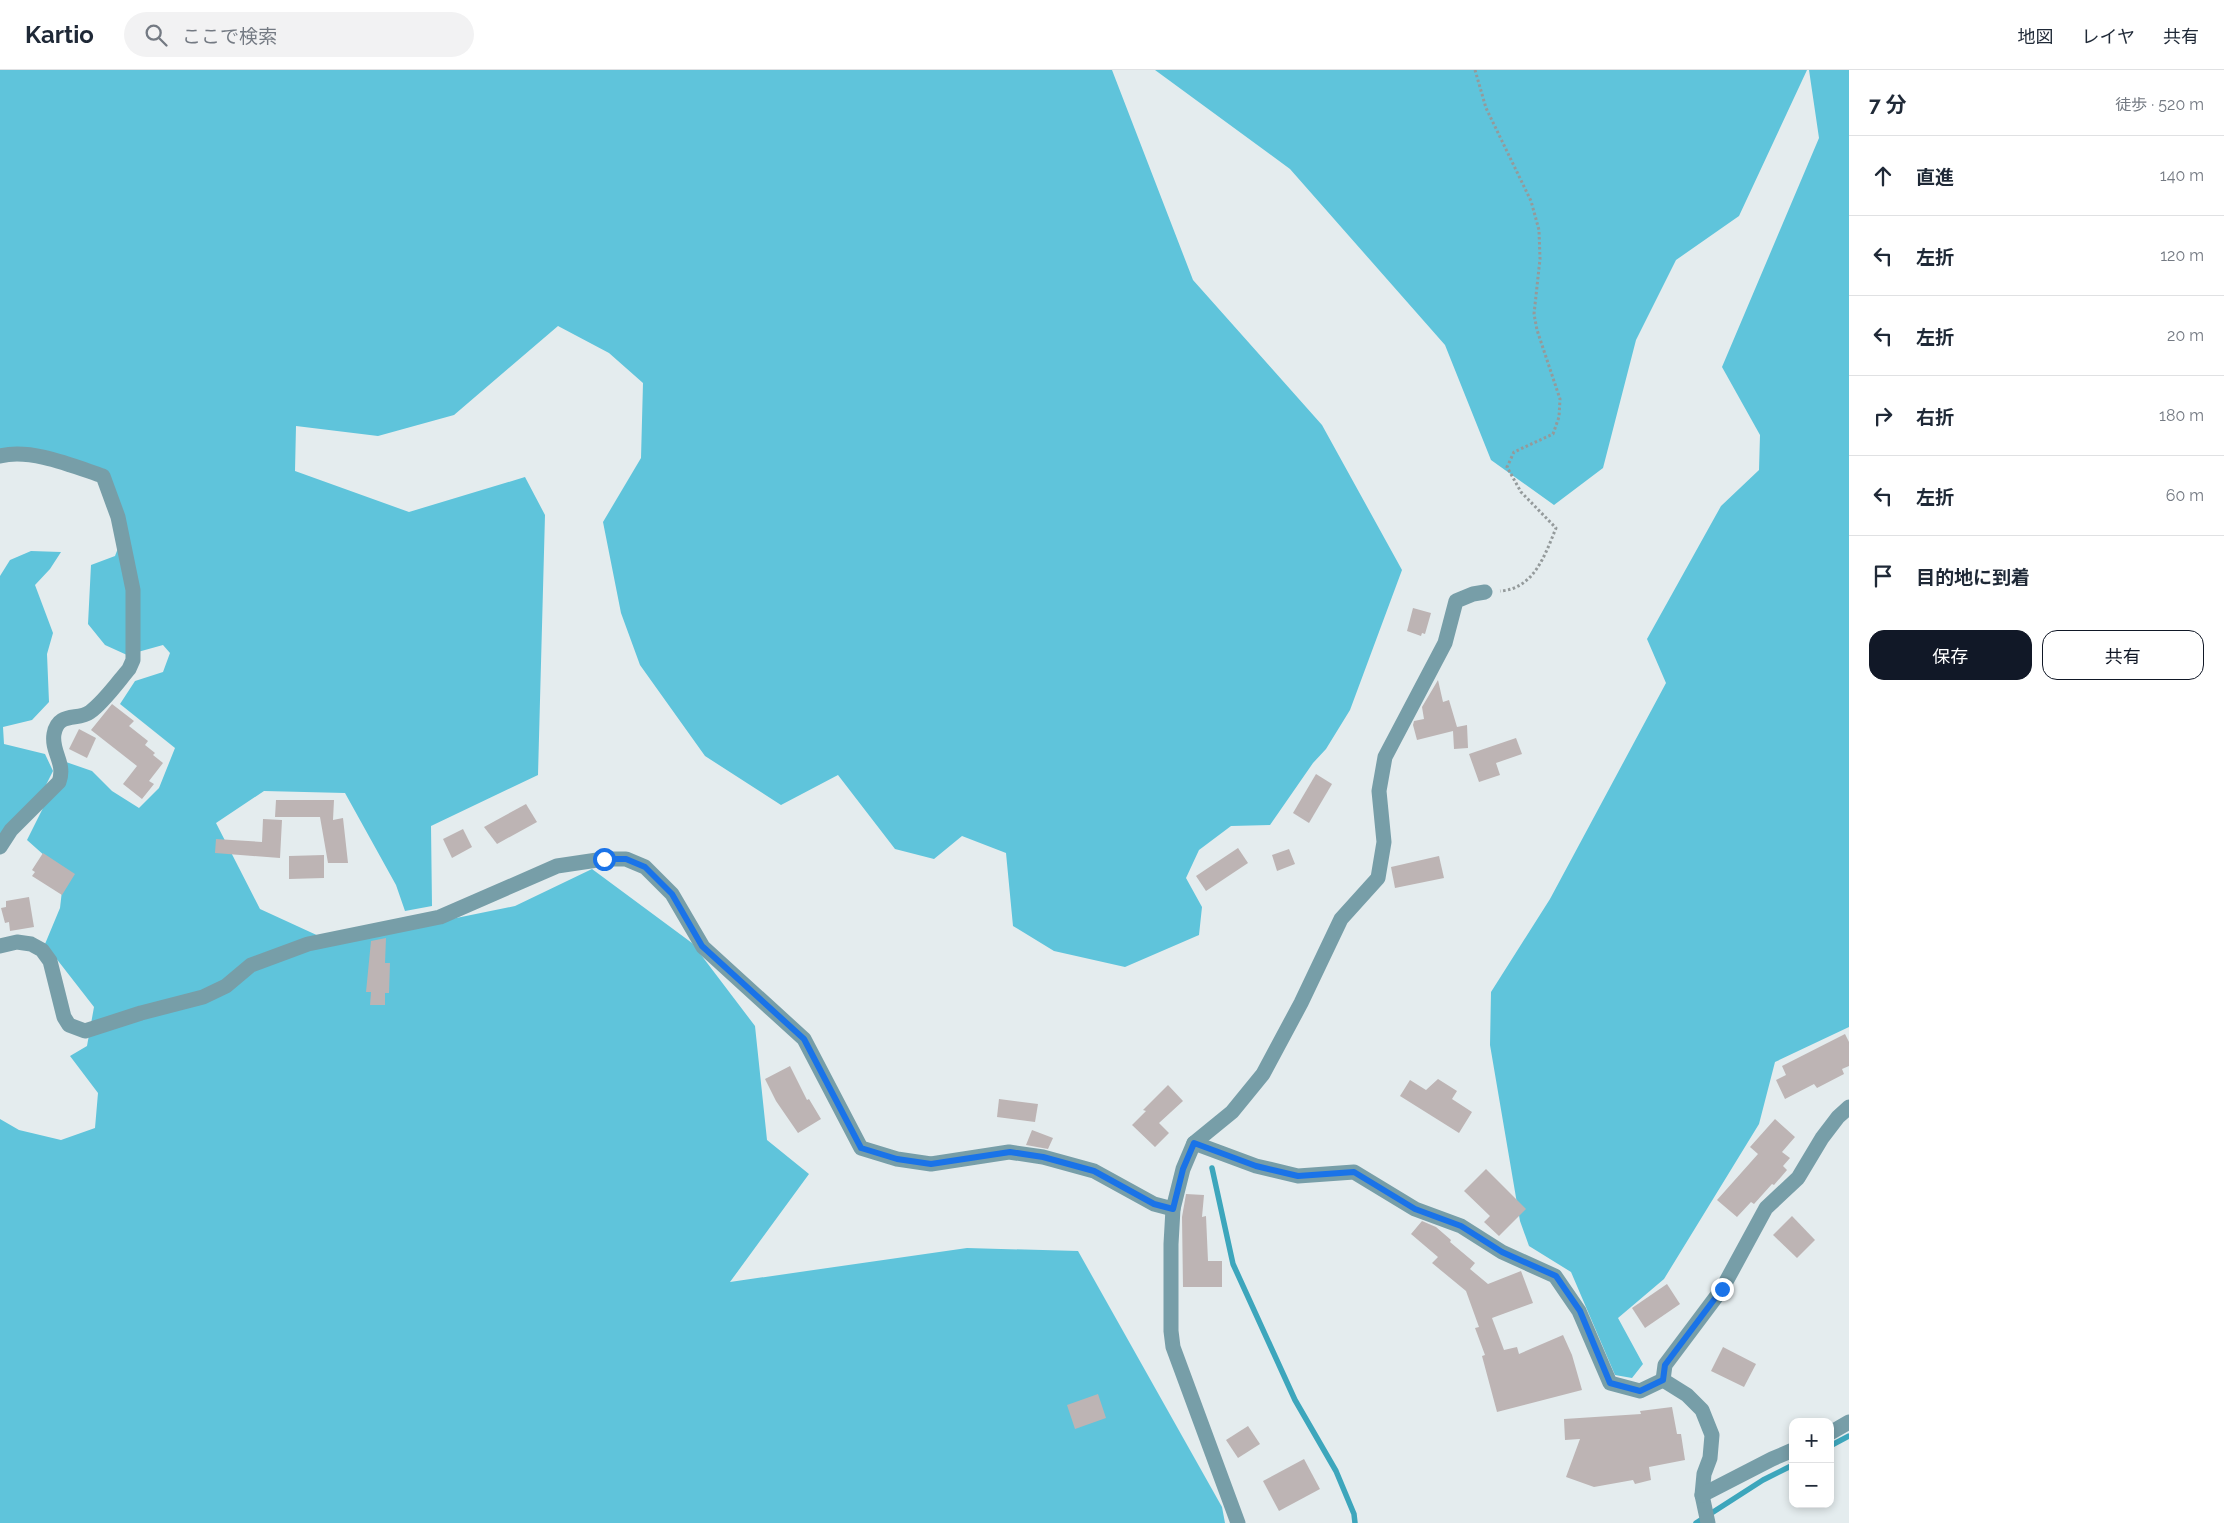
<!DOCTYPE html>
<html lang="ja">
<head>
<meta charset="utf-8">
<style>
  :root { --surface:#fff; --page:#f2f2f3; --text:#1f2937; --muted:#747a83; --line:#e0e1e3; --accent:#111827 }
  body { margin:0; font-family:Raleway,"Noto Sans JP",sans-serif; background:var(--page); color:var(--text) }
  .controls { position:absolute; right:15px; bottom:15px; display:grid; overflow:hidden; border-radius:10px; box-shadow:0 2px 8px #0003 }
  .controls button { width:45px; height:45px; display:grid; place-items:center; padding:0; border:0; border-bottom:1px solid var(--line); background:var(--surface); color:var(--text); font:25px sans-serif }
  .stop { position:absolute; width:15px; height:15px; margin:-11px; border:4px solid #1a73e8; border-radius:50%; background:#fff }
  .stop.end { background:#1a73e8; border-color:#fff; box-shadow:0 1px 5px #0008 }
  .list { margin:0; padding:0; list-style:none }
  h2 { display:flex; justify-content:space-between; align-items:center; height:65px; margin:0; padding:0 20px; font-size:21px }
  h2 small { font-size:16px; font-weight:400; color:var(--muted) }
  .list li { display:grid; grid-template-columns:32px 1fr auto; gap:15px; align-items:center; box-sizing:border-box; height:80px; padding:0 20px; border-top:1px solid var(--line) }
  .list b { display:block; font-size:19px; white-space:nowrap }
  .list em { font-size:16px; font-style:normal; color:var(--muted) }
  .actions { display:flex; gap:10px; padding:15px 20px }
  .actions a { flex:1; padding:11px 0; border:1px solid var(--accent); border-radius:15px; text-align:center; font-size:18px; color:var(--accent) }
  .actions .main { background:var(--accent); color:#fff }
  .icon { flex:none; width:28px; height:28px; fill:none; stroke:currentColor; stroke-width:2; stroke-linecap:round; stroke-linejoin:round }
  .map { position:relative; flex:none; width:1849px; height:1453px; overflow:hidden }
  header { display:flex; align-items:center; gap:30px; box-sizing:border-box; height:70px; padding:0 25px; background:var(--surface); border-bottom:1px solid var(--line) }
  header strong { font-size:24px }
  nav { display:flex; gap:28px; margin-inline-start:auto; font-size:18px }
  .search { width:350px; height:45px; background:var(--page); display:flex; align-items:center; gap:12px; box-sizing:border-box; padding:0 18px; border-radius:28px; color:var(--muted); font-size:19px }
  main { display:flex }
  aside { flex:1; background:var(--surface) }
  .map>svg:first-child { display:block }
  .forest { fill:#5fc4db }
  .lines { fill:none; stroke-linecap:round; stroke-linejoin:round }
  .stream { stroke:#3da6bc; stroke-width:5.5 }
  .building { fill:#bdb4b4 }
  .path { stroke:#949a9b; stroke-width:3; stroke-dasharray:2.5 2.5; stroke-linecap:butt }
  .street { stroke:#779ea8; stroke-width:15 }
  .route { stroke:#1a73e8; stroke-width:6 }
</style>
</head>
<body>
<header>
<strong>Kartio</strong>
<div class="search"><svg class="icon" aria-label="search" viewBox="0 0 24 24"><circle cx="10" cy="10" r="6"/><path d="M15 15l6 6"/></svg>ここで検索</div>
<nav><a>地図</a><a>レイヤ</a><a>共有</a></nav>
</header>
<main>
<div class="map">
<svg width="1849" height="1453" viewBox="0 0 1849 1453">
  <rect width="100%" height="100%" fill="#e4ecee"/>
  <g class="forest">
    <polygon points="0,0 1112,0 1193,210 1322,355 1402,500 1350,640 1326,679 1313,693 1270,755 1231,756 1199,780 1186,808 1202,837 1199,865 1125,897 1054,881 1013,856 1006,783 962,766 934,789 895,779 838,705 781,735 705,686 640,595 621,543 603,452 641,388 643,313 609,283 558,256 454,345 378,366 296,356 295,401 409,442 525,407 545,445 538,705 431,756 432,836 405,841 396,815 345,723 264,721 216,753 260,839 334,873 515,836 592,799 692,873 755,956 767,1070 809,1104 730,1212 967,1178 1078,1181 1222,1437 1225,1453 0,1453 0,1049 19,1060 61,1070 95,1058 98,1023 70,986 87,976 94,937 45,874 60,838 64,803 27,770 66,692 92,701 112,721 139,738 159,718 175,678 120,634 135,611 163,602 170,583 163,575 127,585 105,575 88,554 91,495 115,486 125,460 112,412 76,395 0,385"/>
    <polygon points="1155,0 1807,0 1739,146 1676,190 1636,270 1603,398 1554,435 1491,390 1445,275 1290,99"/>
    <polygon points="1809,0 1849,0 1849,957 1775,992 1759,1054 1664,1209 1618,1248 1643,1294 1632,1308 1615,1305 1571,1202 1529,1176 1520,1151 1490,975 1491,922 1550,829 1666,613 1647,569 1721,436 1759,400 1760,365 1722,297 1819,68"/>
    <polygon points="31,481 61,482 50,499 35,515 53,563 47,584 49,632 32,650 3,657 4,674 45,684 53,701 30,747 0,775 0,506 10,490"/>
  </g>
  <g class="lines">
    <g class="stream">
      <polyline points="1212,1098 1233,1194 1295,1330 1336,1401 1354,1444 1355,1453"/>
      <polyline points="1830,1376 1849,1366"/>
      <polyline points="1696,1453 1763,1410 1793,1395"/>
    </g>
  </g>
  <g class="building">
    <polygon points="1413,538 1431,543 1425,564 1422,563 1421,566 1407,561"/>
    <polygon points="1438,610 1443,632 1449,630 1457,657 1467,655 1468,678 1454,679 1453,661 1417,670 1413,655 1414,651 1424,649 1422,637"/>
    <polygon points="112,634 134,651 129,656 148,671 145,675 155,683 153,685 163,693 149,711 154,714 142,729 123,714 137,696 91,660"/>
    <polygon points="79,659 96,668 87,688 69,679"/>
    <polygon points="1516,668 1522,684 1496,693 1500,705 1479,712 1469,684"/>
    <polygon points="1316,704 1332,714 1309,753 1293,743"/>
    <polygon points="276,730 334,730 333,750 343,748 348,793 328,793 320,747 275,747"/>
    <polygon points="526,734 537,752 497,774 484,757"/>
    <polygon points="263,749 282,750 280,788 215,783 216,769 262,772"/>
    <polygon points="463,759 472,777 452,788 443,769"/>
    <polygon points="1238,778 1248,793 1206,821 1196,806"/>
    <polygon points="1289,779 1295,794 1277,801 1272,785"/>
    <polygon points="43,783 75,804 62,825 32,806 35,802 32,800"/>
    <polygon points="324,785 324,808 289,809 289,786"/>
    <polygon points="1439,786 1444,808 1395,818 1391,797"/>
    <polygon points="29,827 34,857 10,861 9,852 5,853 1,838 6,837 6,831"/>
    <polygon points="386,868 385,893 390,893 389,923 385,923 385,935 370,935 371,922 366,922 371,871"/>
    <polygon points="1845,964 1849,972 1849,996 1842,999 1844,1004 1817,1018 1814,1014 1785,1029 1776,1010 1786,1005 1782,996"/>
    <polygon points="790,996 807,1030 809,1029 821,1049 798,1063 776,1031 765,1009"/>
    <polygon points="1438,1009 1457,1021 1452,1029 1472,1042 1459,1063 1400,1026 1410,1010 1426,1020"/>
    <polygon points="1168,1015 1183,1031 1159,1053 1169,1063 1155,1077 1132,1055 1146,1041 1143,1040"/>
    <polygon points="999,1029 1038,1034 1035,1052 997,1047"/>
    <polygon points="1775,1049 1795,1067 1782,1082 1790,1088 1783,1096 1787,1100 1774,1115 1772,1114 1754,1134 1751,1132 1737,1147 1717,1130 1758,1084 1750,1077"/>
    <polygon points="1032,1060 1053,1068 1048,1079 1026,1075"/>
    <polygon points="1486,1099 1526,1139 1499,1166 1484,1152 1490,1146 1464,1121"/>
    <polygon points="1186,1124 1204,1125 1202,1147 1206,1146 1208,1191 1222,1191 1222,1217 1183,1217 1182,1147"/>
    <polygon points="1792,1146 1815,1170 1797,1188 1773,1165"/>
    <polygon points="1422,1151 1436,1157 1451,1170 1450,1172 1475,1193 1470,1199 1488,1214 1521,1201 1533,1233 1492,1248 1504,1280 1517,1277 1519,1284 1563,1265 1572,1285 1582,1320 1497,1342 1482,1286 1485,1285 1475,1258 1479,1257 1466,1221 1432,1193 1438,1187 1411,1164"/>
    <polygon points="1667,1214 1680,1234 1645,1258 1632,1238"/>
    <polygon points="1723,1277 1756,1294 1744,1317 1711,1301"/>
    <polygon points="1098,1324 1106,1348 1075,1359 1067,1335"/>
    <polygon points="1672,1337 1677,1364 1681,1364 1685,1390 1649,1397 1651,1410 1635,1414 1633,1410 1594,1417 1566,1407 1580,1369 1565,1370 1564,1349 1641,1344 1640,1341"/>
    <polygon points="1248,1356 1260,1374 1238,1388 1226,1370"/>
    <polygon points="1304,1389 1320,1419 1279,1441 1263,1411"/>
  </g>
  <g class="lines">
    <path class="path" d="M1475 0 1486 38 1531 131 1539 160 1540 189 1534 244 1537 260 1560 329 1559 347 1553 364 1514 382 1507 397 1521 422 1556 458C1545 485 1534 519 1500 521"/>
    <g class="street">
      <path d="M0 386C31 378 73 396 103 406L118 447 133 520V590L129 599C118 612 104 632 90 642 78 651 58 641 54 664 51 682 66 693 59 712L11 760 0 777"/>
      <polyline points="0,876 17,872 31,874 42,880 50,891 64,947 69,955 85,961 141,943 203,927 226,916 251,895 308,874 440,847 557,796 604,789 626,789 645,797 672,824 703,877 804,969 861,1078 897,1089 931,1094 1009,1082 1043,1087 1094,1101 1154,1134 1173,1139"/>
      <polyline points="1194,1073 1256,1096 1298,1106 1354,1102 1415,1139 1461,1156 1502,1182 1555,1206 1579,1241 1610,1313 1640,1321 1663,1310"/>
      <polyline points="1663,1310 1665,1295 1722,1219 1766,1138 1798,1108 1822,1068 1838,1047 1849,1037"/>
      <polyline points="1663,1310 1687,1325 1702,1340 1712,1365 1710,1388 1704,1404 1702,1425 1708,1453"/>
      <polyline points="1830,1363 1849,1352"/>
      <polyline points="1702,1425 1772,1389 1793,1380"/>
      <polyline points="1238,1453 1173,1277 1171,1261 1171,1174 1173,1139 1183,1099 1194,1073 1232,1042 1263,1004 1301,933 1341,849 1378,808 1384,772 1379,721 1385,687 1445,573 1456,531 1473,524 1485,522"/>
    </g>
  </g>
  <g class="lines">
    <polyline class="route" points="604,789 626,789 645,797 672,824 702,876 804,969 861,1078 897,1089 931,1094 1010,1082 1043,1087 1094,1101 1154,1134 1173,1139 1183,1099 1194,1073 1256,1096 1298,1106 1354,1102 1415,1139 1461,1156 1502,1182 1556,1206 1580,1241 1610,1313 1640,1321 1663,1310 1665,1295 1722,1219"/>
  </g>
</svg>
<div class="controls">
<button>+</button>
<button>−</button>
</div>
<div class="stop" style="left:604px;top:789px"></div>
<div class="stop end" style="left:1722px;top:1219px"></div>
</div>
<aside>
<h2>7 分<small>徒歩 · 520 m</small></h2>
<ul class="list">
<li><svg class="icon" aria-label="ahead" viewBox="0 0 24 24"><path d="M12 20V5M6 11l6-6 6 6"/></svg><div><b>直進</b></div><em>140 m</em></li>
<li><svg class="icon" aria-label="left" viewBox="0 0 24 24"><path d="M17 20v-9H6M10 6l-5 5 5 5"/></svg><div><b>左折</b></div><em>120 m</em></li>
<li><svg class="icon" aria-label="left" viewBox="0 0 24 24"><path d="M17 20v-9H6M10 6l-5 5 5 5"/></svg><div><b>左折</b></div><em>20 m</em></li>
<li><svg class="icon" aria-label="right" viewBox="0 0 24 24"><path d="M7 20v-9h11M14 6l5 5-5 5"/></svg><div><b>右折</b></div><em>180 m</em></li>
<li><svg class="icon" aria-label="left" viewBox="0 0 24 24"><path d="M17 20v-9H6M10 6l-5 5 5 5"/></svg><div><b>左折</b></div><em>60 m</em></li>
<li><svg class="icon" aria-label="arrive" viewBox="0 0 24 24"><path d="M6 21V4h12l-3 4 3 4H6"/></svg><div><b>目的地に到着</b></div></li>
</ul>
<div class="actions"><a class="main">保存</a><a>共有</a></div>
</aside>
</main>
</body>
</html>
